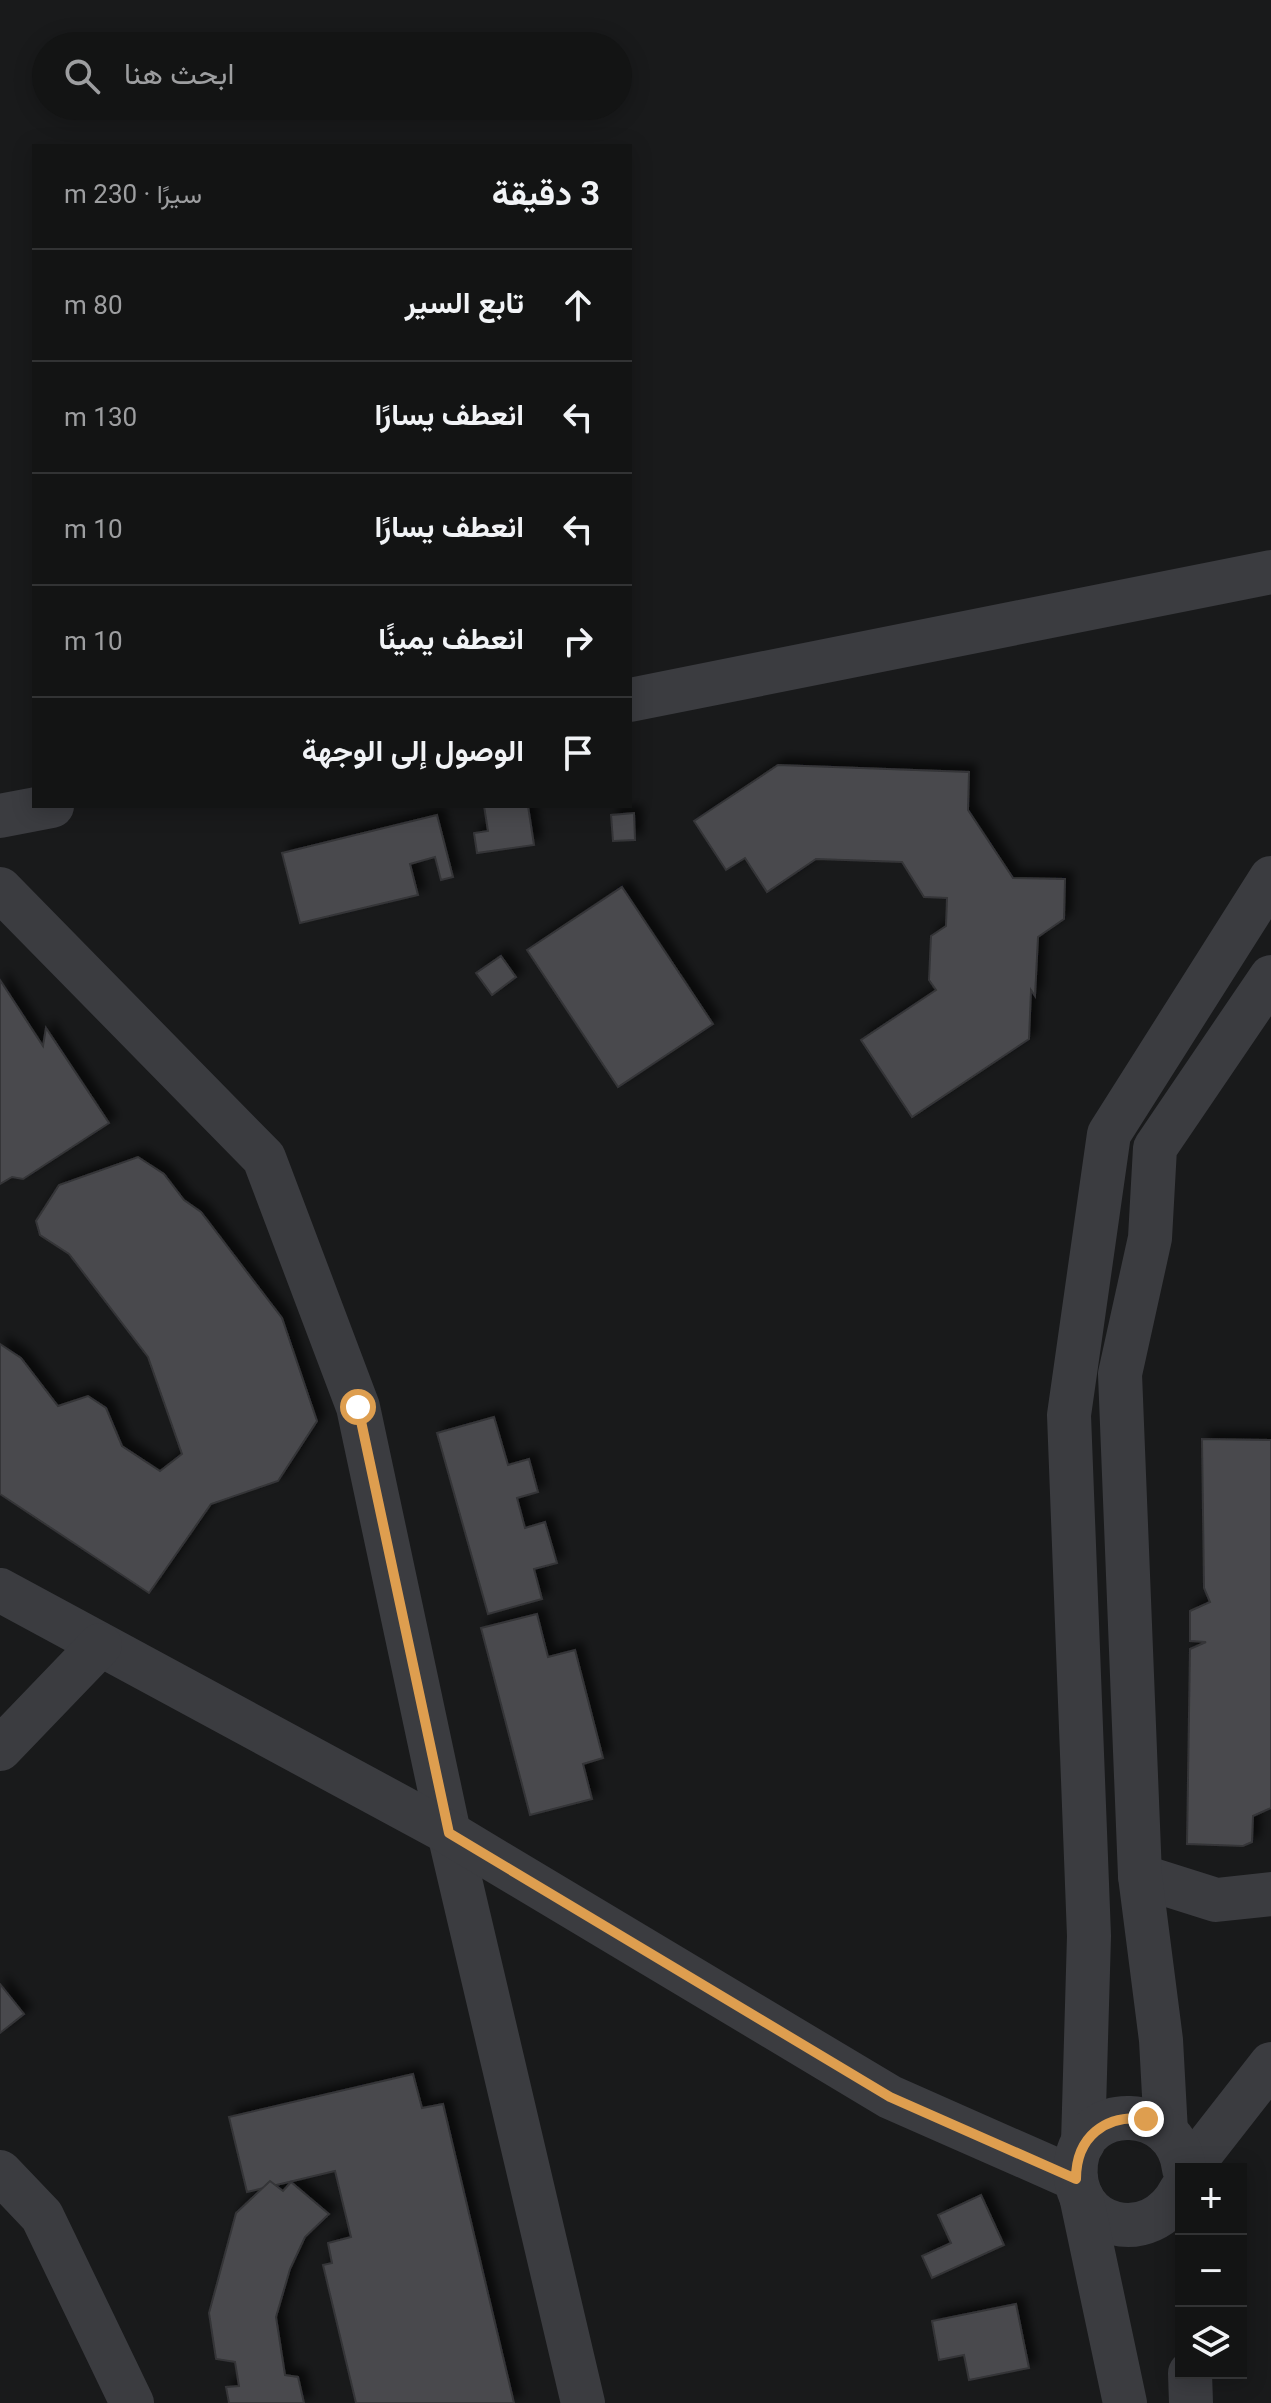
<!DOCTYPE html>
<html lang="ar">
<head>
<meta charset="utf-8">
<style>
  :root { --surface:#131414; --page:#202122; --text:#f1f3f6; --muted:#9d9ea0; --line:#323334 }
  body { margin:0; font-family:Roboto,Vazirmatn,sans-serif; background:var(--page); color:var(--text); direction:rtl }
  .controls { position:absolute; right:24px; bottom:24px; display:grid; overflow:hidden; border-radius:0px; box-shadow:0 4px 20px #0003 }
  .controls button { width:72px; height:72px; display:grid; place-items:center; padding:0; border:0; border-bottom:2px solid var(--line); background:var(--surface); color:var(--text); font:40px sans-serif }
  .stop { position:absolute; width:24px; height:24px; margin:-18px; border:6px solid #de9e4f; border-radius:50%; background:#fff }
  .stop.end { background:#de9e4f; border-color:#fff; box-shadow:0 2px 8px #0008 }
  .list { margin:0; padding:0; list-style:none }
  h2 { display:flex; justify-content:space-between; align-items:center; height:104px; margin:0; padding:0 32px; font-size:34px }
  h2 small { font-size:26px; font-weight:400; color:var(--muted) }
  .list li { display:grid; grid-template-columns:52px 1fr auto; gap:24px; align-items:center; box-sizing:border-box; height:112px; padding:0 32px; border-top:2px solid var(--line) }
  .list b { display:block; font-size:30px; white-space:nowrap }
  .list em { font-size:26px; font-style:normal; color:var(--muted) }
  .icon { flex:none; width:44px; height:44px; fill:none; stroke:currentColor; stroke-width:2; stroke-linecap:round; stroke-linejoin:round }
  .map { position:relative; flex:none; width:1271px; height:2403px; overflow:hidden; direction:ltr }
  .search { position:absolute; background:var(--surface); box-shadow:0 4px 20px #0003; left:32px; top:32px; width:600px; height:88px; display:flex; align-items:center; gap:20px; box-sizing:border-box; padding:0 28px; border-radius:44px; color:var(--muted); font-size:30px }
  .panel { position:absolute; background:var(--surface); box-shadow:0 4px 20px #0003; left:32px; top:144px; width:600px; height:664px; border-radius:0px; direction:rtl }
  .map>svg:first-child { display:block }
  .building { fill:#494a4d; stroke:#343437; stroke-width:2; filter:url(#shadow) }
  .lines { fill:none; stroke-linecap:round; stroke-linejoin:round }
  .minor { stroke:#3b3c40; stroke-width:44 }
  .route { stroke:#de9e4f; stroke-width:10 }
</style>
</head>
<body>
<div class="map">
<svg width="1271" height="2403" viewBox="0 0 1271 2403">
  <defs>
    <filter id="shadow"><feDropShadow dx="7" dy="-7" stdDeviation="4" flood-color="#0009"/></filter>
  </defs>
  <rect width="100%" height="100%" fill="#191a1b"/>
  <g class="building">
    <polygon points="778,765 969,772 968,810 1013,878 1065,879 1064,919 1038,937 1035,996 1031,990 1029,1039 912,1117 861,1040 936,990 929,980 931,936 946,926 947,898 924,897 902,862 816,859 767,892 745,858 726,870 694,821"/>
    <polygon points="484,806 528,806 534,845 477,853 474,833 488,831"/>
    <polygon points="634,813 635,840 613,841 611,815"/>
    <polygon points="437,815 453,877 441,880 435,857 410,864 418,895 300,923 282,853"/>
    <polygon points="622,887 713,1024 618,1087 527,950"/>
    <polygon points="501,956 516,977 492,995 476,973"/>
    <polygon points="0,980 43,1046 46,1028 109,1123 23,1179 12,1177 0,1184"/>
    <polygon points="138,1157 164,1174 184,1200 201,1212 282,1318 317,1421 278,1481 211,1504 149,1593 0,1494 0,1344 21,1358 58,1406 88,1396 106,1408 122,1446 160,1471 182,1454 148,1357 69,1254 40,1235 36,1221 59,1185"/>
    <polygon points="494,1417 508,1465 529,1459 538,1492 517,1498 525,1528 545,1522 557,1563 534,1569 542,1599 488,1614 437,1433"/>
    <polygon points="1202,1439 1271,1440 1271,1808 1253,1816 1252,1842 1243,1846 1187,1844 1190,1649 1206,1642 1190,1641 1190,1611 1210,1602 1204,1588"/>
    <polygon points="537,1614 548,1657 575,1650 603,1758 583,1764 592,1799 530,1815 481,1628"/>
    <polygon points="0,1984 24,2014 0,2033"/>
    <polygon points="413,2074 422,2108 443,2104 514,2403 356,2403 323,2265 332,2263 328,2243 351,2237 335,2171 247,2192 229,2117"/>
    <polygon points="270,2181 283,2191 291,2182 329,2214 305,2237 290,2269 276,2317 285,2375 298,2377 304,2403 229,2403 226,2387 239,2386 235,2362 216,2359 209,2313 236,2213"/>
    <polygon points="981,2195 1004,2245 932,2278 922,2256 951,2243 938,2215"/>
    <polygon points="1016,2304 1029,2368 969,2380 964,2355 939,2360 932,2321"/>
  </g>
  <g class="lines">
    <g class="minor">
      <polyline points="630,700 1271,572"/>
      <polyline points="0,816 52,806"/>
      <polyline points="0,889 264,1158 358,1407 449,1833 583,2403"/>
      <polyline points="0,1590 449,1833 890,2097 1076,2179"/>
      <polyline points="0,1749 100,1645"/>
      <polyline points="1140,1876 1216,1900 1271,1894"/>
      <polyline points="1166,2132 1161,2040 1140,1876 1120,1374 1150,1238 1155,1148 1271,977"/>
      <polyline points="1083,2143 1089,1936 1069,1415 1109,1134 1271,878"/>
      <polyline points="1189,2169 1271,2064"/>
      <polyline points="0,2172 42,2216 132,2403"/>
      <path d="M1181 2190C1151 2249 1069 2229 1076 2163 1083 2101 1177 2103 1184 2169"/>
      <polyline points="1081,2196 1125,2403"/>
      <polyline points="1190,2373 1191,2403"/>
    </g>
  </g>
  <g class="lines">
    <path class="route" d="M358 1407 449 1833 890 2097 1076 2179C1076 2137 1105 2114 1146 2119"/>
  </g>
</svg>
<div class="controls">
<button>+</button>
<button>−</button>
<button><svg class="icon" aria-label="layers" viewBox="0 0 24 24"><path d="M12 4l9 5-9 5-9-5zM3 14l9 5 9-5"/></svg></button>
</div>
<div class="stop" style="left:358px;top:1407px"></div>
<div class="stop end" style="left:1146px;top:2119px"></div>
<div class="search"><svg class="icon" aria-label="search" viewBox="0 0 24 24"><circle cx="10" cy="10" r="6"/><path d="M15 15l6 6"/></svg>ابحث هنا</div>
<section class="panel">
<h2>3 دقيقة<small>سيرًا · 230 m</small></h2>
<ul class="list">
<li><svg class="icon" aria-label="ahead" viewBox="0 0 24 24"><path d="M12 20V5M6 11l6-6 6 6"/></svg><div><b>تابع السير</b></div><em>80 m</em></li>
<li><svg class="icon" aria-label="left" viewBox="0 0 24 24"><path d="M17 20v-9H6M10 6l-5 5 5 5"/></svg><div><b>انعطف يسارًا</b></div><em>130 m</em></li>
<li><svg class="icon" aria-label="left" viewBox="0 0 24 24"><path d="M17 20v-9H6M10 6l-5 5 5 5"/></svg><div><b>انعطف يسارًا</b></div><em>10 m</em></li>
<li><svg class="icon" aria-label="right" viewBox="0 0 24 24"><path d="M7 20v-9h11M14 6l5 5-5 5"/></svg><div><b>انعطف يمينًا</b></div><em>10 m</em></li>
<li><svg class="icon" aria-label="arrive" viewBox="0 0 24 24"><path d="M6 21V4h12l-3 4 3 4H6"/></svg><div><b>الوصول إلى الوجهة</b></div></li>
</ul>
</section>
</div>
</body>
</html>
